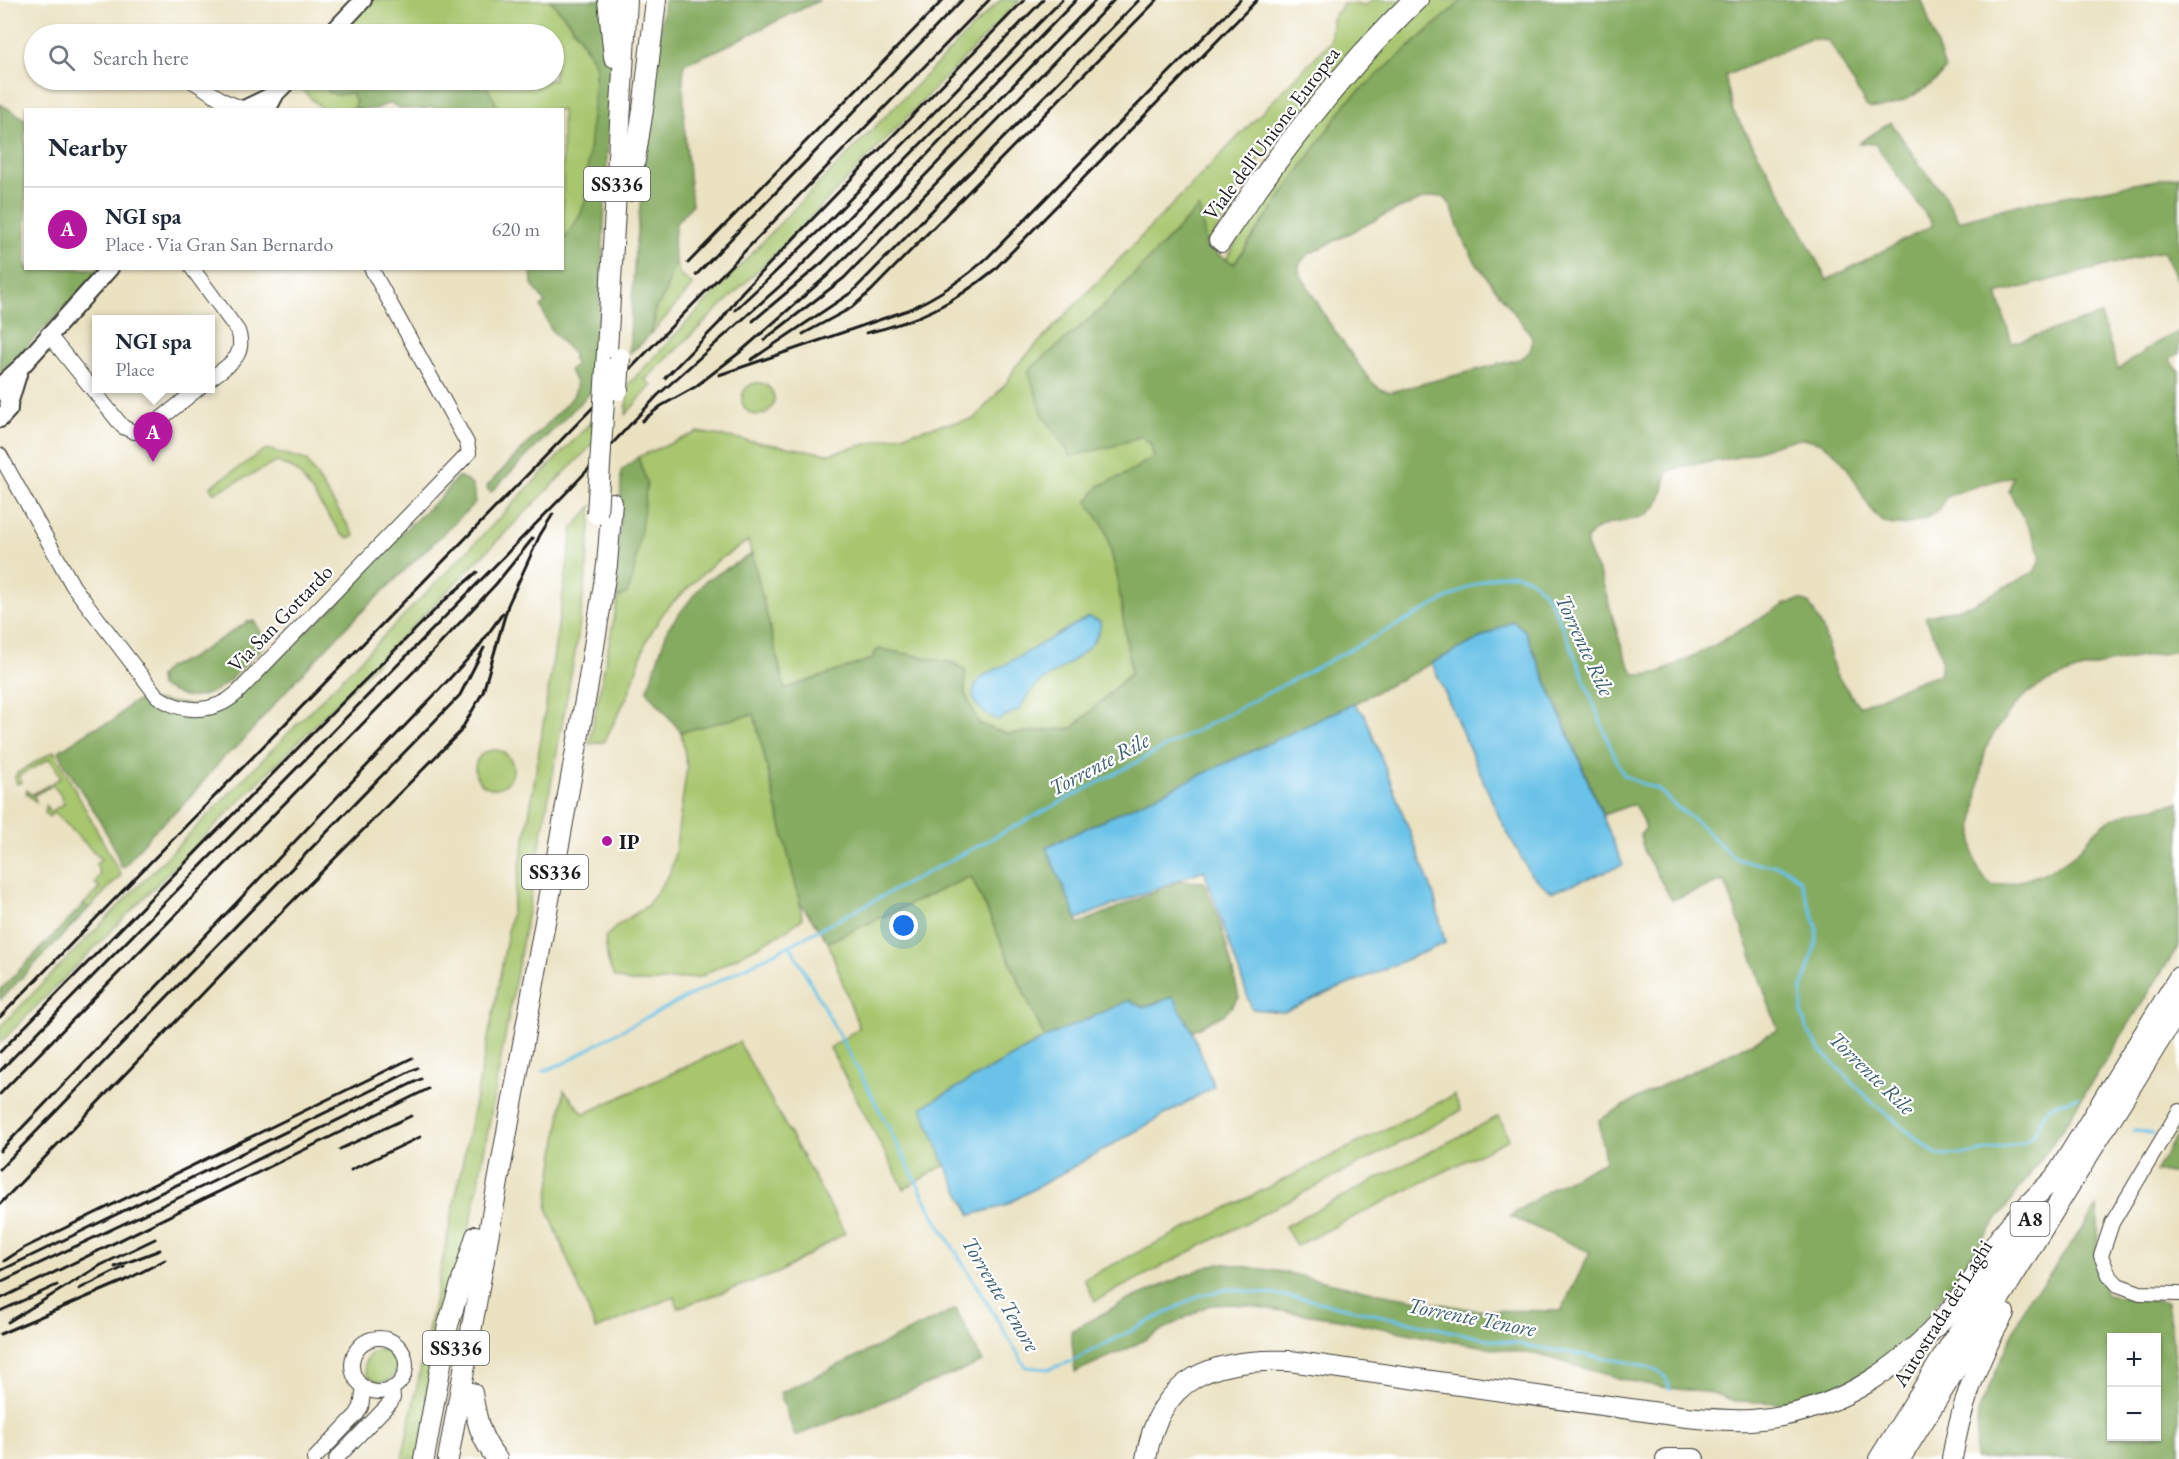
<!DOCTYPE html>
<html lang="en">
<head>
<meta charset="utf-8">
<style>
  :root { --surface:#fff; --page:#f6f6f7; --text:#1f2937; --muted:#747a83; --line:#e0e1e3; --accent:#b5179e }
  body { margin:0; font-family:"EB Garamond",serif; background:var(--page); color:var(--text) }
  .controls { position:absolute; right:18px; bottom:18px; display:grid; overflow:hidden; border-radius:0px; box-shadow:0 2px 4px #0004 }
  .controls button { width:54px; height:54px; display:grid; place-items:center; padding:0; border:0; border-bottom:2px solid var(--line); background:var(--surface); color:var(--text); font:30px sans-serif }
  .you { position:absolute; left:904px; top:926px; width:21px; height:21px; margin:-15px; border:4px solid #fff; border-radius:50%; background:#1a73e8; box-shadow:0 0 0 9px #1a73e833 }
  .badge { display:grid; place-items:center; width:39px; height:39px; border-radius:50%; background:var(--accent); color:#fff; font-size:20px; font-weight:700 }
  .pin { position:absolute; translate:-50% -50px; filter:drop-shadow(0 2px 3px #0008) }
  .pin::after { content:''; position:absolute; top:32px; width:21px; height:18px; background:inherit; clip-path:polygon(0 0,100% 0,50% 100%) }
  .popup { position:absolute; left:92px; top:315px; width:123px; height:78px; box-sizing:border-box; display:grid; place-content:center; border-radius:0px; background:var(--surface); filter:drop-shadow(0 2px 4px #0005); font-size:20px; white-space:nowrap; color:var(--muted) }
  .popup b { font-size:22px; color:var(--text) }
  .popup::after { content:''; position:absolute; left:50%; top:100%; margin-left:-12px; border:12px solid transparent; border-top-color:var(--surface) }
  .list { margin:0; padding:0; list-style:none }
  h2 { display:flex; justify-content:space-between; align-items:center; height:78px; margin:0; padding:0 24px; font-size:26px }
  h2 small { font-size:20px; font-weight:400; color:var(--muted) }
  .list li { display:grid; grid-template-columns:39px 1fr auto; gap:18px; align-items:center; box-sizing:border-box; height:84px; padding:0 24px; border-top:2px solid var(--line) }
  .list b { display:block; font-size:22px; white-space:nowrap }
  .list p { margin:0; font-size:20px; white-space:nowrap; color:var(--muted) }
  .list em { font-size:20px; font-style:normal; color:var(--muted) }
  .icon { flex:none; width:33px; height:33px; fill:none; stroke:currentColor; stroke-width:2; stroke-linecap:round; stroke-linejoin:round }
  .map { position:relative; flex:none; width:2179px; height:1459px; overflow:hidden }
  .search { position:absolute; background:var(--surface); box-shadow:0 2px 4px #0004; left:24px; top:24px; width:540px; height:66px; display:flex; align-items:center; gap:15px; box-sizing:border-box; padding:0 21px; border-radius:33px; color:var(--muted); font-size:22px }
  .panel { position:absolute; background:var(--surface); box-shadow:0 2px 4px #0004; left:24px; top:108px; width:540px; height:162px; border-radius:0px }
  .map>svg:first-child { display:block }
  .green { fill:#a7c66e; stroke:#627145; stroke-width:1.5 }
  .forest { fill:#85ab61; stroke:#50643e; stroke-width:1.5; fill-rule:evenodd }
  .water { fill:#6bc2e8; stroke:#446f82; stroke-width:1.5 }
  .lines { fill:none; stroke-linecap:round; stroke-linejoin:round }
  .stream { stroke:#6bc2e8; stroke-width:3 }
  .minor-casing { stroke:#3b3a35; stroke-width:16 }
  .major-casing { stroke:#3b3a35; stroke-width:20 }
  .highway-casing { stroke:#3b3a35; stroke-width:22 }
  .minor { stroke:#fff; stroke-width:14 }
  .major { stroke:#fff; stroke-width:16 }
  .highway { stroke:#fff; stroke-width:20 }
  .rail { stroke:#1c1c1c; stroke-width:3 }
  .highway-bridge-casing { stroke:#3b3a35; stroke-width:22; stroke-linecap:butt }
  .highway-bridge { stroke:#fff; stroke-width:20 }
  .poi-dot { fill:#b5179e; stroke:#fff; stroke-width:2 }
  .labels { text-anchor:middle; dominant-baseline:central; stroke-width:4.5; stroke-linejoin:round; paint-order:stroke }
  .shield { fill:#fff; stroke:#606060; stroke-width:1.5 }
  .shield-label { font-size:20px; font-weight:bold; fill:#1c1c1c }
  .street-label { font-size:21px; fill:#1c1c1c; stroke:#fff }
  .poi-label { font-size:21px; font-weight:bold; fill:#1c1c1c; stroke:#fff; text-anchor:start }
  .water-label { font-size:22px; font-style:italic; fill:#3c5e6e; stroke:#fff }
</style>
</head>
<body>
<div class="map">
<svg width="2179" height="1459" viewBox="0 0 2179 1459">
  <rect width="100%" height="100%" fill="#fff"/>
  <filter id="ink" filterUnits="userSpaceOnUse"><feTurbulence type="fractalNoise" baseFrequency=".0167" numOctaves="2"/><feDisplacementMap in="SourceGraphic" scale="12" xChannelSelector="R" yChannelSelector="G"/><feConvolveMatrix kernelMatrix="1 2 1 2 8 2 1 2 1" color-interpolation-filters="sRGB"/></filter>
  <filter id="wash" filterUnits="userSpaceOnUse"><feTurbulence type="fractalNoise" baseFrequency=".008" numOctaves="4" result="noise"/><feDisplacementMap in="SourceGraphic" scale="24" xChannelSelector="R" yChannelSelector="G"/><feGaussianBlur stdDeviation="1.35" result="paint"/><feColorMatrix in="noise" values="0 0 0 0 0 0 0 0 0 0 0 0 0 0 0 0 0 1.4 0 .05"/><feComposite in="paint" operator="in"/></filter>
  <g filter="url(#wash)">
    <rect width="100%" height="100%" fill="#ebe2c2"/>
    <g class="green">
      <path d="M372 0H550C569 21 584 41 596 67L585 202 580 216 563 242 562 110 499 109 483 80H554V34H339Z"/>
      <polygon points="1000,0 1020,0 780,249 645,380 652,385 626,414 628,385 787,216"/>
      <path d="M1371 0H1404L1290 127 1279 132 1235 192 1224 218 1209 242 1205 241 1198 208 1100 310 1028 371 1070 456 1113 446 1142 436 1151 445 1154 458 1124 475 1099 486 1105 528 1117 575 1131 673 1073 728 1008 734 979 724 965 693V670L953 663 881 649 875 653 872 659 785 689 748 541 714 563 665 610 646 641 629 693 604 742 589 744 618 598 627 593C634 559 652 488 638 457L698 432 829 454 940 425 974 419 1008 381 1015 367 1331 41 1332 19 1343 4 1366 5Z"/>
      <polygon points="1430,0 1463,0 1347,102 1234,264 1226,259 1267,188 1338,97 1400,29"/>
      <path d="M299 80H331L329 81 336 95 351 93C356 99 356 102 354 109H323C314 101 300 91 299 80Z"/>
      <polygon points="676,262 679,274 693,285 651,334 655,321 655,308 665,294 670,272"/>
      <circle cx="758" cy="399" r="16"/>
      <polygon points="596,417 594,443 0,1043 0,1027 478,540"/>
      <polygon points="266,449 306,460 355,536 349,538 342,535 300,475 293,469 277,462 216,492 213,492 210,487"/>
      <polygon points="592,506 586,576 577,642 474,1207 418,1459 402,1459 494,1009 530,810 573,528"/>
      <polygon points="754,713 800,903 802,919 784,932 700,977 652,982 629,982 614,977 608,962 605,937 618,925 647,906 669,875 674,859 687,767 681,732"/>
      <circle cx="494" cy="769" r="19"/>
      <polygon points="54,751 121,875 89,908 84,904 100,888 95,883 100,874 96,864 101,859 54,812 49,817 45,813 46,806 50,812 64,804 61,798 62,797 53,785 34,795 36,802 26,793 27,790 31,795 61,778 54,764 49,759 19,776 22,782 17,784 15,777 17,773"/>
      <polygon points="971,876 1045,1038 922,1107 945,1165 904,1189 830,1048 859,1028 828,942"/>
      <polygon points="739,1042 845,1233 778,1273 677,1308 675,1296 596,1330 547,1208 564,1090 584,1114"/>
      <polygon points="1454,1095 1461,1111 1095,1301 1084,1279"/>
      <polygon points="1499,1116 1509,1139 1296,1246 1285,1226"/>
      <circle cx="381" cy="1366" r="16"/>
    </g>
    <g class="forest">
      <path d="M550 0H605L611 58V80L596 387 491 492 487 489 488 485 572 398C578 387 578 382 569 371L576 364 572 359 574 356 550 328 541 307 545 303 532 284 531 269 562 268 563 241 580 216 585 202 596 67 587 48 572 25Z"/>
      <path d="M664 0H820L720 49 684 64 683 81 685 134 692 205 676 223 673 247 676 262C668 276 668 297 655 308 654 332 649 340 629 353L635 250Z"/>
      <path d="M1463 0H1922L1945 69C1933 88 1889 113 1867 107L1829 41 1810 39 1725 76 1733 111 1783 196 1827 280 1933 225 1875 144 1859 143 1891 122 1918 162 1945 196 1959 221 2021 204 2179 176V283L2163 251 1997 294 2012 343 2101 315 2118 369 2158 342 2179 332V353L2169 359 2179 371V651C2134 658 2063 667 2027 694 2017 701 2010 712 2003 721 1998 728 1991 737 1988 744 1980 763 1978 796 1975 816 1970 842 1970 870 1993 886 2024 882 2055 873 2078 851 2088 841 2095 829 2107 822 2128 809 2156 808 2179 802V945L2059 1134 1922 1324 1864 1378 1803 1404 1735 1401 1713 1393 1661 1387 1621 1379 1540 1355 1441 1340 1338 1319 1235 1304 1209 1305 1131 1347 1075 1372 1071 1331 1126 1301 1201 1269 1219 1263 1283 1272 1373 1292 1475 1310 1561 1311 1590 1252 1510 1216 1552 1188 1605 1161 1599 1120 1645 1094 1778 1030 1727 887 1723 881 1672 900 1645 854 1640 835 1646 828 1634 804 1603 815 1525 631 1513 621 1353 704 1046 847 1079 924 1180 881 1204 882C1221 919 1230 958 1239 998L1225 1014 1192 1031 1172 997 1143 1008 1130 1000 1045 1038 971 876 828 942 800 903 754 714 681 732 647 691 668 628 705 581 752 554 785 689 872 659 877 650 881 649 953 663 965 670V693L979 724 1008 734 1073 728 1131 673 1117 575 1105 528 1087 502 1099 486 1124 475 1154 457 1151 445 1142 436 1113 446 1071 456 1043 415 1028 371 1100 310 1199 207 1207 248 1234 264 1347 102ZM1436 196 1445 198 1451 206 1461 235 1476 263 1531 335C1534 348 1530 354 1519 359L1390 392 1380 389 1368 378 1330 324 1299 272V265L1307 255 1387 214 1423 199ZM1806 439C1857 446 1859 517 1889 524 1904 528 1929 520 1940 509 1943 505 1944 500 1947 497 1951 493 2003 479 2013 476L2009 492 2033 535 2041 558 2034 572 1973 604 1925 617C1933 635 1946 653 1940 674 1912 681 1886 696 1859 706L1835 673 1823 629 1809 603 1800 600 1785 604 1715 645 1661 672 1644 675 1635 674C1621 659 1610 601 1601 578 1596 565 1586 554 1587 539 1603 514 1638 529 1656 506 1664 497 1663 482 1668 471 1689 462 1715 463 1738 457 1761 452 1781 439 1806 439Z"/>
      <polygon points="331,80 382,80 407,82 415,80 483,80 499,109 443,110 430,107 425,109 402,109 390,103 375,109 354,109 356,102 351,93 336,95 328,92 327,88"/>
      <polygon points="0,104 25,119 26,268 103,269 0,373"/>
      <polygon points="638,457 647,483 641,529 632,582 627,593 618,598 610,591 620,530 621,471"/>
      <polygon points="457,477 461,477 473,486 475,502 473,505 351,622 283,694 240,744 224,757 185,803 152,833 124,867 121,867 115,849 99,819 65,765 59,751 94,728 113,721 130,704 144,699 216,708 338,604 385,548 442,496"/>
      <path d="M254 621C261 631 266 638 260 650 238 669 217 704 182 696 174 694 168 688 160 687L159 677 168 667 191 658 247 622Z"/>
      <polygon points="84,904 89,908 0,1000 0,990"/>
      <polygon points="2179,1131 2179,1172 2155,1172"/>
      <path d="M2097 1207C2100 1223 2097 1236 2097 1252 2096 1267 2101 1281 2106 1295L2167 1302 2179 1385V1459H1975L1978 1412 2029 1297 2043 1284ZM2112 1338H2156V1436H2112Z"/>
      <polygon points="956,1309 983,1362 795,1436 780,1393"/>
    </g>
    <g class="water">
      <path d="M1088 617 1100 621C1105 647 1054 671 1036 686 1028 692 1025 700 1020 709L998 720C962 704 967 680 1001 667Z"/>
      <polygon points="1513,621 1525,631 1623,865 1552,892 1531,875 1500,819 1432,663"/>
      <polygon points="1353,704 1365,715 1434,895 1445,943 1284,1012 1252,1009 1204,870 1077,919 1046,847"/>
      <polygon points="1173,997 1192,1031 1214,1087 1004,1206 971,1215 945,1165 922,1107 1045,1038 1130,1000 1143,1008"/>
    </g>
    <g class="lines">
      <g class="stream">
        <polyline points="790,945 869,1090 934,1216 1026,1367 1048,1369 1070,1362 1201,1295 1229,1289 1301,1298 1482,1338 1632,1363 1657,1370 1666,1378 1670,1390"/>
        <path d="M543 1071 567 1062 614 1034 790 945 1467 588C1487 579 1506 569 1527 578 1540 584 1550 600 1556 613 1578 658 1594 707 1613 753L1624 775 1638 782 1658 789 1674 805 1696 821 1733 857 1746 862 1777 866 1788 870 1800 880 1817 927 1816 943 1802 989V1014L1806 1028 1822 1052 1873 1103 1937 1155 1971 1154 2024 1143 2034 1134 2048 1107 2078 1097"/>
        <polyline points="2133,1130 2153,1134"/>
      </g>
    </g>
  </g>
  <g filter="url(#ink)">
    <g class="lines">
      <g class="minor-casing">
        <g id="minor">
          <path d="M1409 0C1336 72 1273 154 1216 240L1222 245C1281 157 1345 73 1421 0"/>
          <polyline points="191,80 224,101 244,109"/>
          <path d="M192 268 238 331C247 357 228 365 210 379"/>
          <polyline points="48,334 118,421 123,427 134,432 153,425 199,388"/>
          <path d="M0 455 73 586 157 696C182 714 214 714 237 693L469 453 467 443 371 268"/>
          <polyline points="2179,1111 2112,1223 2101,1256 2109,1275 2118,1285 2140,1293 2179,1294"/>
          <circle cx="379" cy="1365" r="27"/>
          <polyline points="314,1459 357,1414 361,1407 364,1387"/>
          <polyline points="336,1459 391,1402 393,1398 392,1388"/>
        </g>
      </g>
      <g class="major-casing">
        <g id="major">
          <polyline points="331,34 363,0"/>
          <polyline points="244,109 275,94"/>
          <polyline points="267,110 276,93 289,80"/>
          <polyline points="0,386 21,367 110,268"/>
          <polyline points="9,404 19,371"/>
          <polyline points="0,419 9,409 8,399 5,394"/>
        </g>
      </g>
      <g class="highway-casing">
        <g id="highway">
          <polyline points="608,0 614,57"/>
          <polyline points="630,191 643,110 656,0"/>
          <polyline points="606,368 627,0"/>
          <polyline points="2051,1184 2179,977"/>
          <path d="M472 1393C477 1421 479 1436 497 1459"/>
          <polyline points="424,1459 448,1325 476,1236"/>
          <polyline points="448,1459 588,684 607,565 612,503"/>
          <path d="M1146 1459C1159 1376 1214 1358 1290 1361L1687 1417C1708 1419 1730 1421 1751 1420 1840 1414 1912 1362 1964 1293 1978 1273 1989 1251 2004 1232 2020 1211 2040 1193 2057 1175"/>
          <polyline points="1666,1459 1694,1459"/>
          <polyline points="1879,1459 2032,1214"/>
          <polyline points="1900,1459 2179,1009"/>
          <path d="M1952 1459C1960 1407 1978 1359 2004 1313"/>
        </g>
      </g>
      <use href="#minor" class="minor"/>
      <use href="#major" class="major"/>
      <use href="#highway" class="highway"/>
      <g class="rail">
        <polyline points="688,263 943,0"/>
        <polyline points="696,275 962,0"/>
        <polyline points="735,310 825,225 1043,0"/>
        <polyline points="753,321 823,262 868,216 1076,0"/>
        <path d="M866 333C919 321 952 304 994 270L1257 0"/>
        <polyline points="803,334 851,308 871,291 1157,0"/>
        <polyline points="764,340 844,278 1114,0"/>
        <polyline points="751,360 852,292 1139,0"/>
        <path d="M719 375 908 310C938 296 963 280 988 257L1240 0"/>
        <polyline points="665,378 720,322 742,292 1024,0"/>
        <polyline points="642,421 661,406 695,387 739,353 828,275 1096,0"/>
        <polyline points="0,1017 989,0"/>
        <polyline points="0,1052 347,698 446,599 477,572"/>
        <polyline points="0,1071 566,493 658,395 790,277 1062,0"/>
        <polyline points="0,1094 425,660 496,584 533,538"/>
        <polyline points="340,1149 411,1116"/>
        <polyline points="0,1151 439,690 477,649 503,613"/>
        <polyline points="0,1169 460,695 484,648"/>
        <polyline points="351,1170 420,1137"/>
        <polyline points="0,1204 261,933 460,732 483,692 508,605 540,535 553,514"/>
        <polyline points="4,1261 24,1248 412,1058"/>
        <polyline points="115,1267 160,1250"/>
        <polyline points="0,1271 417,1068"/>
        <polyline points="0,1282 212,1182 421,1079"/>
        <polyline points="79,1289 124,1267"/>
        <polyline points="0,1299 428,1089"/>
        <polyline points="0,1311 57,1285"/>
        <polyline points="8,1322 101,1265 155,1239"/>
        <polyline points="0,1334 124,1281 165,1260"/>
      </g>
      <g class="highway-bridge-casing">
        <g id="highway-bridge">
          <polyline points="618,390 620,358"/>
          <polyline points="597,514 606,368"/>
        </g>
      </g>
      <use href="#highway-bridge" class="highway-bridge"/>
    </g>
  </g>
  <circle class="poi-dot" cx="607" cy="841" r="6"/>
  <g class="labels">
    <g class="shield">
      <rect x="584" y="167" width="66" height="34" rx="4.5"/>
      <rect x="522" y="855" width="66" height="34" rx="4.5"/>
      <rect x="2010.5" y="1202" width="39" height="34" rx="4.5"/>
      <rect x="423" y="1331" width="66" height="34" rx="4.5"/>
    </g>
    <g class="shield-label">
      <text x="617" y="184">SS336</text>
      <text x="555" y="872">SS336</text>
      <text x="2030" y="1219">A8</text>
      <text x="456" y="1348">SS336</text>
    </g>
    <g class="street-label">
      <text transform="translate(1271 133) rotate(-53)">Viale dell'Unione Europea</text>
      <text transform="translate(280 618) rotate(-46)">Via San Gottardo</text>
      <text transform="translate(1942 1313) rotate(-58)">Autostrada dei Laghi</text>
    </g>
    <g class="poi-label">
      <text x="619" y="841">IP</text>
    </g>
    <g class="water-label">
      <text transform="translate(1585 645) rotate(65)">Torrente Rile</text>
      <text transform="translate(1099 764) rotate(-28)">Torrente Rile</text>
      <text transform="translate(1872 1073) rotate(44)">Torrente Rile</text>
      <text transform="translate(1001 1294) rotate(59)">Torrente Tenore</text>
      <text transform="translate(1472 1317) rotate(11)">Torrente Tenore</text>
    </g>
  </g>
</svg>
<div class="controls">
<button>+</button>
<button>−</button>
</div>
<div class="you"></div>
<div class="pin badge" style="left:153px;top:462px">A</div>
<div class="popup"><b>NGI spa</b>Place</div>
<div class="search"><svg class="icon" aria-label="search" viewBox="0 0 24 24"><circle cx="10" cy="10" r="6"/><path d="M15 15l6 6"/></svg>Search here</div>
<section class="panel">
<h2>Nearby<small></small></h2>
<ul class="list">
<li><span class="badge">A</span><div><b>NGI spa</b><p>Place · Via Gran San Bernardo</p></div><em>620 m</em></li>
</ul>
</section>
</div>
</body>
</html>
